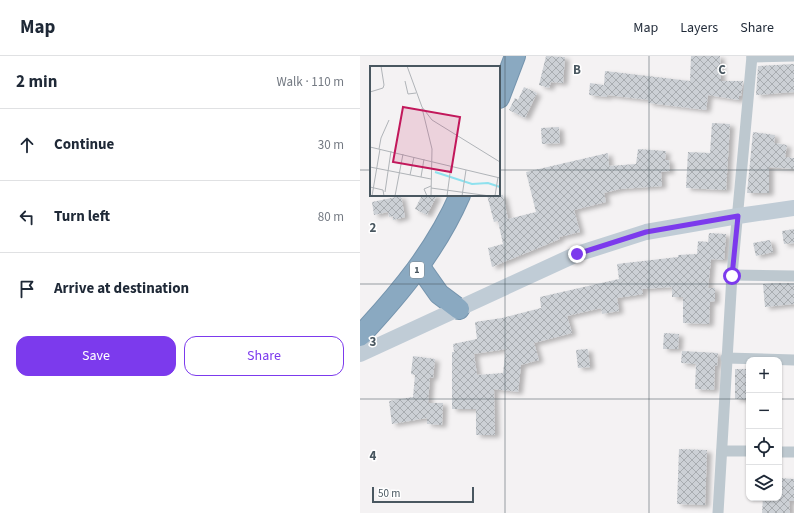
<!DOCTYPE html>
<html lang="en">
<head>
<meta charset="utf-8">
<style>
  :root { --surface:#fff; --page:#f6f6f7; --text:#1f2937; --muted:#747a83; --line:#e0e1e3; --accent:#7c3aed }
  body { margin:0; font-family:"Source Sans 3",sans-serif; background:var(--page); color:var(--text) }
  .controls { position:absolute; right:12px; bottom:12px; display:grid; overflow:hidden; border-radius:8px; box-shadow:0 1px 3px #0004 }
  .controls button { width:36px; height:36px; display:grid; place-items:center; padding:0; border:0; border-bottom:1px solid var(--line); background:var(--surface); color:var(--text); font:20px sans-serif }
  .scale { position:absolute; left:12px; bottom:10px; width:102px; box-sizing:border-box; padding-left:4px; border:2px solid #495760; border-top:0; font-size:11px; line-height:14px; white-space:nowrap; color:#495760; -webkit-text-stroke:3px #fff; paint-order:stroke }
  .stop { position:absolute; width:12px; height:12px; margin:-9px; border:3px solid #7c3aed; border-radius:50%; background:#fff }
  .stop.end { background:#7c3aed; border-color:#fff; box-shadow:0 1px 4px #0008 }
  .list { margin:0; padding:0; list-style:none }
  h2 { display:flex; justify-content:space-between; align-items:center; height:52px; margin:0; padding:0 16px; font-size:17px }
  h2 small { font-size:13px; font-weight:400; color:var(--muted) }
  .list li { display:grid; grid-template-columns:26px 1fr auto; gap:12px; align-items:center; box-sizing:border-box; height:72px; padding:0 16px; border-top:1px solid var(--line) }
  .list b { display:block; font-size:15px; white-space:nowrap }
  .list em { font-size:13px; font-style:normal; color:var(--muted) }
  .actions { display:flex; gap:8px; padding:12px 16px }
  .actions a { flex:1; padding:9px 0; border:1px solid var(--accent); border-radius:12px; text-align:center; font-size:14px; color:var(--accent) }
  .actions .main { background:var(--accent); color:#fff }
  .icon { flex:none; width:22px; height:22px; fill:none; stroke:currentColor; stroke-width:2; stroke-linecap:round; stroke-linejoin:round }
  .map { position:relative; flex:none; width:434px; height:457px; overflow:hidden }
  header { display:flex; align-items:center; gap:24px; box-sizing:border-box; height:56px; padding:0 20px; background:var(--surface); border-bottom:1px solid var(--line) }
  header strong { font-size:19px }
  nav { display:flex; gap:22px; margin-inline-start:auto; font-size:14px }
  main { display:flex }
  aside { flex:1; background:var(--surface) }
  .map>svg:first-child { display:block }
  .building { fill:url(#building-cross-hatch); fill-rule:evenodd; filter:url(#shadow) }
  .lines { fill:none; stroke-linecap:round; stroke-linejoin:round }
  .highway-casing { stroke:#7594ad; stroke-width:22 }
  .street { stroke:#bdc8cf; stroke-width:11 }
  .secondary { stroke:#c0ccd6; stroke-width:16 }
  .highway { stroke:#8aa9c1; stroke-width:20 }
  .route { stroke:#7c3aed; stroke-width:5 }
  .grid { fill:none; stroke:#495760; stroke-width:1; stroke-opacity:0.55 }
  .labels { text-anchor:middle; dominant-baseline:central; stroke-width:3; stroke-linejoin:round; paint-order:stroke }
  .shield { fill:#fff; stroke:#808990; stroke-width:1 }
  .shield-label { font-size:10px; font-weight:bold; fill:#495760 }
  .inset-river { fill:none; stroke:#8ee1ee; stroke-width:2 }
  .inset-road { fill:none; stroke:#b0b4b8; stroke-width:1 }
  .view { fill:#c2185b; fill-opacity:0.15; stroke:#c2185b; stroke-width:2 }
  .inset-edge { fill:none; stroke:#495760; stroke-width:2 }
  .grid-label { font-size:13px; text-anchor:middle; font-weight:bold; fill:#495760; stroke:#fff; stroke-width:3; stroke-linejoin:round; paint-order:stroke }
</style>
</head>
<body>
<header>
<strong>Map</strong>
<nav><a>Map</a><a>Layers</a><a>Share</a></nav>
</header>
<main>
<aside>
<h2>2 min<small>Walk · 110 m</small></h2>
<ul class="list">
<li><svg class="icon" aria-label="ahead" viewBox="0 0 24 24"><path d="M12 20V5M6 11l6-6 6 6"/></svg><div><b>Continue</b></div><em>30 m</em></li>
<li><svg class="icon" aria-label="left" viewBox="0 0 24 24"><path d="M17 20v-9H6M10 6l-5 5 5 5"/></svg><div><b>Turn left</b></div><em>80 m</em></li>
<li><svg class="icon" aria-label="arrive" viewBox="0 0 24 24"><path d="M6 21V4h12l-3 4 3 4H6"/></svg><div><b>Arrive at destination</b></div></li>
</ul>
<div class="actions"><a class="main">Save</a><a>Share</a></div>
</aside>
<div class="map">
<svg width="434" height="457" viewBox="0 0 434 457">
  <defs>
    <pattern id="building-cross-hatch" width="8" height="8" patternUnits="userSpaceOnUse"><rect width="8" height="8" fill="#ccd0d5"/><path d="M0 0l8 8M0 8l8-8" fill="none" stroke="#a8acb0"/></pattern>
    <filter id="shadow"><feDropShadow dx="4.5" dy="2.5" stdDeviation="2" flood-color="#0004"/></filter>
  </defs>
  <rect width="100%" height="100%" fill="#f4f2f3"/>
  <g class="building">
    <polygon points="186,0 205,1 203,27 191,26 189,32 179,29"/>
    <polygon points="331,0 360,0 361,25 383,25 381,40 379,40 379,44 348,39 346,54 288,47 289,44 247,39 248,41 229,39 230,27 244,29 245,15 330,25"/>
    <polygon points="434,8 434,36 396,39 398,10"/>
    <polygon points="164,31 177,37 165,62 149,54 155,42 158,44"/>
    <polygon points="352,67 370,68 366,134 326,132 328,96 350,97"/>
    <polygon points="199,71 200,87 182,88 181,72"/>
    <polygon points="393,76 415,79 414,87 427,89 425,101 434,102 434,113 409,111 409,137 387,137"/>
    <polygon points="278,93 306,95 305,104 309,104 310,115 301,116 302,130 260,133 244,137 246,146 214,154 220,176 199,181 200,183 132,211 128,192 143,188 138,165 134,166 127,139 143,139 148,163 176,156 166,116 248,97 249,110 276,108"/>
    <polygon points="62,139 77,139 67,159 55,153"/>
    <polygon points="41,140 45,161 33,164 33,160 29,161 28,156 14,159 12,146"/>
    <polygon points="434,173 434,187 424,188 422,175"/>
    <path d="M349 177 366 178 364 204 351 203 348 232H355V245L350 246 349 268 323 267V241H312V231L282 233 283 238 257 242 259 255 242 258 241 252 207 260 212 277 174 287 179 304 161 309 158 336 134 333 135 379H116V353H92V296H94L93 288 117 283 115 266 142 262 181 252 180 241 259 223 257 208 318 201V199L337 198 338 185 348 186ZM146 293 143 317 117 319 114 298Z"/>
    <polygon points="410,184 413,196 396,200 393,187"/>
    <polygon points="415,227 434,227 434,248 405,251 403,228"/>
    <polygon points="304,277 319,278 318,293 303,293"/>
    <polygon points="228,293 230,311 218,312 216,294"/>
    <polygon points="322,295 358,297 357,310 355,309 354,334 335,333 336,308 321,307"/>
    <polygon points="53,300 75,303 73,322 70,321 68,347 83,347 82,369 67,368 67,362 32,368 29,345 53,341 55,319 51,318"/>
    <rect x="375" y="313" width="14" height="30"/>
    <polygon points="319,393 347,394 345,449 317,448"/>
    <polygon points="419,422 434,423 434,445 429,445 430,457 402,457 403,442 419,442"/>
  </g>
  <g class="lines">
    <g class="highway-casing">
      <g id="highway">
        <polyline points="139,42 155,0"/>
        <polyline points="60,211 79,238 99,253"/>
        <path d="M0 280C40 237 76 194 100 139"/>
      </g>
    </g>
    <g class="street">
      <polyline points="392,1 434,0"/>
      <polyline points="372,219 434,220"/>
      <polyline points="366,302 434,304"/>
      <polyline points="362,395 389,395"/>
      <polyline points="419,396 434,396"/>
      <polyline points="358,457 372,219 392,0"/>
    </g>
    <polyline class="secondary" points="0,298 217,198 286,176 378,160 434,152"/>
    <use href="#highway" class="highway"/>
  </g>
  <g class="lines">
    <polyline class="route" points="217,198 286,176 378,160 372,220"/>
  </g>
  <path class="grid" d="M145 0V457M289 0V457M0 114H11M139 114H434M0 228H434M0 343H389M419 343H434"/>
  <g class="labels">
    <rect class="shield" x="50" y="206" width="14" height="16" rx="3"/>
    <g class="shield-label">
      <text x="57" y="214">1</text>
    </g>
  </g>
  <g transform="translate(10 10)">
    <rect width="130" height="130" fill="#f4f2f3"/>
    <path class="inset-river" d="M65 106 102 118 118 117 130 121"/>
    <path class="inset-road" d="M37 0 52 41 62 54 130 96M35 15 38 28 46 27M0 26 13 22 14 19 11 0M52 42 62 83 61 130M0 81 130 112M9 83 11 72 19 54M0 101 61 113M40 109 44 91M51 111 54 93M0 121 13 124 14 130M61 122 120 130M15 126 21 85M2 130 10 83M25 130 33 88M57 130 54 123 61 120M77 130 81 100M92 130 96 104M125 130 128 111"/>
    <path class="view" d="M33 41 90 51 81 106 23 96Z"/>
    <rect width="130" height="130" class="inset-edge"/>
  </g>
  <g class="grid-label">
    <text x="217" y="18">B</text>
    <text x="362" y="18">C</text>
    <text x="13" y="176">2</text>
    <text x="13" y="290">3</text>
    <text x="13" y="404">4</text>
  </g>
</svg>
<div class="controls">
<button>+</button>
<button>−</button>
<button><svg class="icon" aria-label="locate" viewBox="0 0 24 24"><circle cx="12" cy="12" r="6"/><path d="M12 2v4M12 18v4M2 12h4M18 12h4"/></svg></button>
<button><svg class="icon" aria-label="layers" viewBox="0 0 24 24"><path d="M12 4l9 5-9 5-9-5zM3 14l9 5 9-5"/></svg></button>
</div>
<div class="scale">50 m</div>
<div class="stop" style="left:372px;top:220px"></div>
<div class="stop end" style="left:217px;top:198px"></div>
</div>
</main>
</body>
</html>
